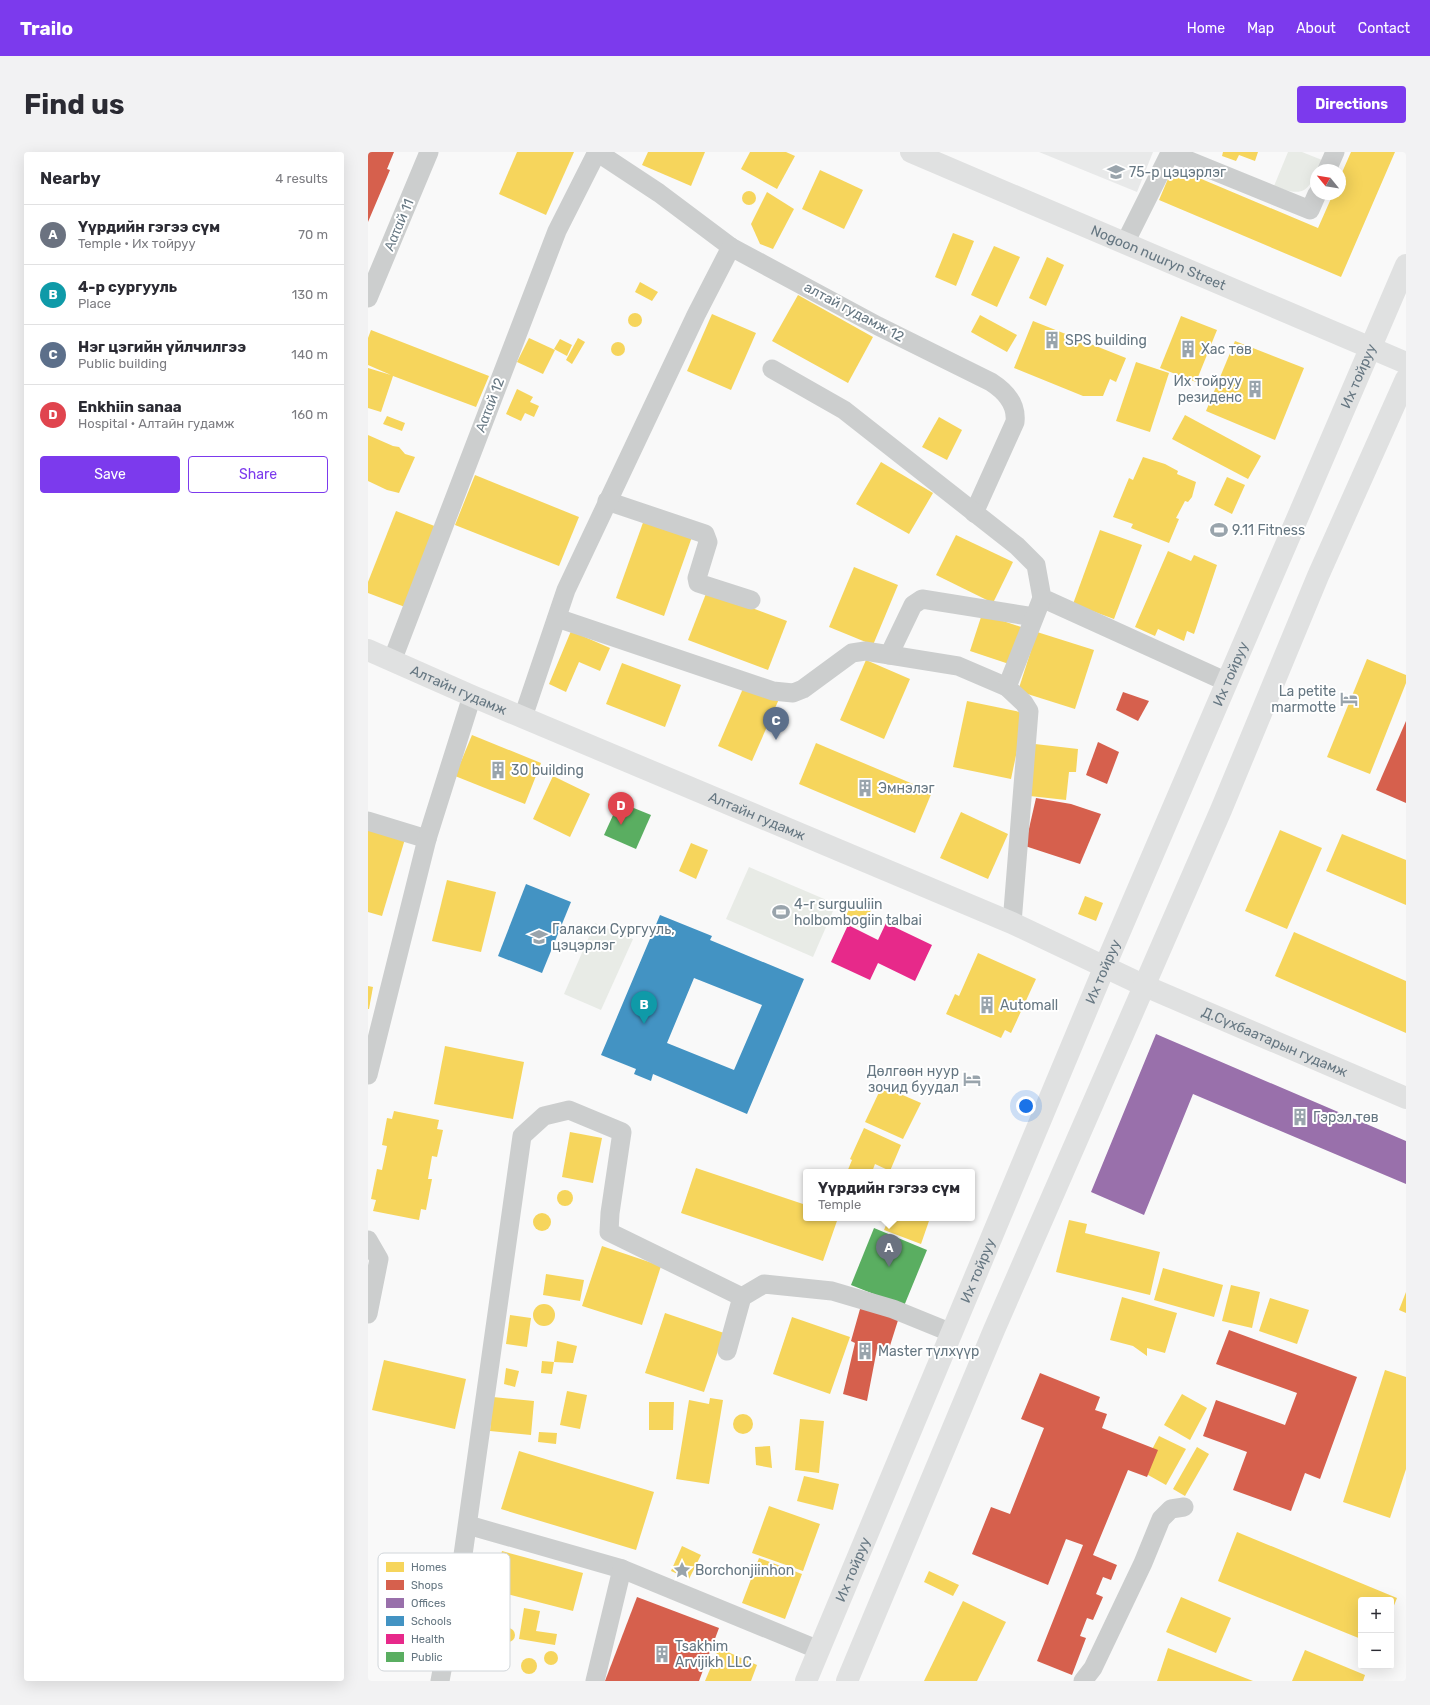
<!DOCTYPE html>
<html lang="en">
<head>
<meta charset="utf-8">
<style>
  :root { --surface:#fff; --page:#f2f2f3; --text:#2b2b33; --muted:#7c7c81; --line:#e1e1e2; --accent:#7c3aed }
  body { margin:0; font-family:Rubik,sans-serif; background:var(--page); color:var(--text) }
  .controls { position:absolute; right:12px; bottom:12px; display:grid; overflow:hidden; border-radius:4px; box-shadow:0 4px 16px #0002 }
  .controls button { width:36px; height:36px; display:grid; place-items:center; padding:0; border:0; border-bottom:1px solid var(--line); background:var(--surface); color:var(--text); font:20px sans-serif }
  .compass { position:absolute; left:942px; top:12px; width:36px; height:36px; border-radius:50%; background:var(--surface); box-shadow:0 4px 16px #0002; rotate:300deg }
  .you { position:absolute; left:658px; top:954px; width:14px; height:14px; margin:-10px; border:3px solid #fff; border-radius:50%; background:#1a73e8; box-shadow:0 0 0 6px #1a73e833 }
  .badge { display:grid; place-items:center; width:26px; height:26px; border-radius:50%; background:var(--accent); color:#fff; font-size:13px; font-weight:700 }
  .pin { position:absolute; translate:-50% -33px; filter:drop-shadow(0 1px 2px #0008) }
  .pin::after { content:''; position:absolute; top:21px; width:14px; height:12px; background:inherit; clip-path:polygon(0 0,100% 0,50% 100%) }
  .popup { position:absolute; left:435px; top:1017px; width:172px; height:52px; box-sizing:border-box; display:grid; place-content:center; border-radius:4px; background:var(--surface); filter:drop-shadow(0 1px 3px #0005); font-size:13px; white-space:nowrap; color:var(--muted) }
  .popup b { font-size:15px; color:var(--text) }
  .popup::after { content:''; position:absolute; left:50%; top:100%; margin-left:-8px; border:8px solid transparent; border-top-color:var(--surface) }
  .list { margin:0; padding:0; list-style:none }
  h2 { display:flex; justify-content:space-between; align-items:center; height:52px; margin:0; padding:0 16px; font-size:17px }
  h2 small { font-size:13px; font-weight:400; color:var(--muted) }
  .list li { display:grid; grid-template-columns:26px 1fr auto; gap:12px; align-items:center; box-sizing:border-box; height:60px; padding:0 16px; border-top:1px solid var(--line) }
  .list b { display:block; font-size:15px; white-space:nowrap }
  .list p { margin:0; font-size:13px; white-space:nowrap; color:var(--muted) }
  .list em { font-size:13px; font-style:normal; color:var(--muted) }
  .actions { display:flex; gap:8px; padding:12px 16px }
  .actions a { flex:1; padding:9px 0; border:1px solid var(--accent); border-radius:4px; text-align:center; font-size:14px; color:var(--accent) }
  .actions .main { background:var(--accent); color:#fff }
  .map { position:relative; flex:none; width:1038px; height:1529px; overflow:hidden; border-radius:4px }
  header { display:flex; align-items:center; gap:24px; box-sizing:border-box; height:56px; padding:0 20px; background:var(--accent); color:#fff }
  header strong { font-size:19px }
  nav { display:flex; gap:22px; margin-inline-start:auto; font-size:14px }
  .intro { display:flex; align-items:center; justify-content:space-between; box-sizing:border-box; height:96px; padding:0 24px }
  h1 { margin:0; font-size:28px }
  .button { padding:10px 18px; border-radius:4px; background:var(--accent); color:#fff; font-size:14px; font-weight:700 }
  main { display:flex; gap:24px; padding:0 24px }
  aside { flex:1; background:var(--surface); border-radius:4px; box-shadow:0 4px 16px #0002 }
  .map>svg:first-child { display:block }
  .built { fill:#e8e9e9 }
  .green { fill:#e8ebe6 }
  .homes { fill:#f6d55c }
  .shops { fill:#d6604d }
  .offices { fill:#9970ab }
  .schools { fill:#4393c3; fill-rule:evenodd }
  .health { fill:#e7298a }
  .public { fill:#5aae61 }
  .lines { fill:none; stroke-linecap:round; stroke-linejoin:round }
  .minor { stroke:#cccece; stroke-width:19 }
  .secondary { stroke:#e0e1e1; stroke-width:22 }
  .primary { stroke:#e0e1e1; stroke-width:22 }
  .labels { text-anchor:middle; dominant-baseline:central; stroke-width:4; stroke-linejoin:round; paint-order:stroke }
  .poi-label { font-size:14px; fill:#667782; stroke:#fff; text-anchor:start }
  .street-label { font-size:14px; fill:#667782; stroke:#fff }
  .key { fill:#fff; stroke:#d1d6da; stroke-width:1 }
  .key-label { font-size:11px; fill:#667782 }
</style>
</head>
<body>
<header>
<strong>Trailo</strong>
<nav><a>Home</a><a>Map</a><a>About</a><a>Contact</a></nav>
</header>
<div class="intro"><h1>Find us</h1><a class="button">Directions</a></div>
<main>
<aside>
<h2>Nearby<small>4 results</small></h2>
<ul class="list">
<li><span class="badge" style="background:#6b7280">A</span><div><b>Үүрдийн гэгээ сүм</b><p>Temple · Их тойруу</p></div><em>70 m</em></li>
<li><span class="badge" style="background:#0f9aa8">B</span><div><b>4-р сургууль</b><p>Place</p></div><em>130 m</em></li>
<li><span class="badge" style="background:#5c6f8a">C</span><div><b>Нэг цэгийн үйлчилгээ</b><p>Public building</p></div><em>140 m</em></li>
<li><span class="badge" style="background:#e0444e">D</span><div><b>Enkhiin sanaa</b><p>Hospital · Алтайн гудамж</p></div><em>160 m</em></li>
</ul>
<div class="actions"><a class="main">Save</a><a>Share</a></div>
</aside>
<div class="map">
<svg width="1038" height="1529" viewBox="0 0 1038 1529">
  <rect width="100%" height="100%" fill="#f9f9f9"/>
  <polygon class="built" points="671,0 785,0 769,40"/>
  <g class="green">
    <path d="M920 0H934L954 8C941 36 940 48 906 34Z"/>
    <polygon points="381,715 468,752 445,805 358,767"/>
    <polygon points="227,771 265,787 233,858 196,842"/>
  </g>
  <g class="homes">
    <polygon points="149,0 206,0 178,63 131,42"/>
    <polygon points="280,0 337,0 323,34 274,13"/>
    <polygon points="382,0 418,0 427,4 409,37 373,17"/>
    <polygon points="855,0 890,0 887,9 871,3 868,9 854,4"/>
    <polygon points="983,0 1027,0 973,125 791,48 805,15 950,76 965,42 972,42 972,25"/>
    <polygon points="452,18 495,38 476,77 434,57"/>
    <circle cx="381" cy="46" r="7"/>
    <polygon points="399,40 426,57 405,97 392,92 383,72"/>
    <polygon points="585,81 606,89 588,134 567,125"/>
    <polygon points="626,94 652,105 629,155 603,143"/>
    <polygon points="679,105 696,113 678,154 661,146"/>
    <polygon points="272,130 290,140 284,149 267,140"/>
    <polygon points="430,143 505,185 480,231 404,189"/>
    <circle cx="267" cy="168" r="7"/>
    <polygon points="344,162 388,181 363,238 319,219"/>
    <polygon points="612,163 649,183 639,200 603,180"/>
    <polygon points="813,164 849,178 828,230 792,216"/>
    <polygon points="665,169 758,206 748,230 742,227 735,244 715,244 646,216"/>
    <polygon points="3,178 121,224 108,255 25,224 13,260 0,256 0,216 23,223 0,213 0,186"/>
    <polygon points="161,186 187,198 175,222 149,210"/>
    <polygon points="210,186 217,190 204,212 198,208"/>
    <polygon points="192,187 204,193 199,204 186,197"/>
    <polygon points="867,189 936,216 907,288 838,259"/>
    <circle cx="250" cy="197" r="7"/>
    <polygon points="768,210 801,221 782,280 748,269"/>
    <polygon points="149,237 165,245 162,250 171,254 166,265 157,261 153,269 138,262"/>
    <polygon points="817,263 893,304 880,327 804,287"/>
    <polygon points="19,264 37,271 34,279 15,272"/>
    <polygon points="571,265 594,278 579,308 554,295"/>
    <polygon points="0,283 25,294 31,295 37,302 47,305 31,341 19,338 0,329"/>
    <polygon points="775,305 797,312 810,319 809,322 828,330 824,345 820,350 817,349 808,366 811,367 801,391 763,376 765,372 745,365 761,326 765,328"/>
    <polygon points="513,310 565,341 541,382 488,352"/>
    <polygon points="107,323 211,365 191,414 87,373"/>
    <polygon points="859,325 877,333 864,362 846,353"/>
    <polygon points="28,359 69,375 37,455 0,441 0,430"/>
    <polygon points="277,365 325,382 296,464 248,446"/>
    <polygon points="732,378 774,393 746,467 705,452"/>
    <polygon points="588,383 645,410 625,451 568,423"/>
    <polygon points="800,399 823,409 826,403 849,413 826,482 819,479 816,489 790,477 787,484 767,475"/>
    <polygon points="486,415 530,433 505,493 461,475"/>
    <polygon points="339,439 419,469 400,518 320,488"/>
    <polygon points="614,462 659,477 647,514 602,499"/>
    <polygon points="203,479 242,496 232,519 211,510 198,540 181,532"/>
    <polygon points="669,480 726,498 707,557 650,539"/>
    <polygon points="999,507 1038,523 1038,531 1002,622 959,605"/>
    <polygon points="498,508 542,527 516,587 472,568"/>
    <polygon points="254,511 313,533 297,575 238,552"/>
    <polygon points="377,532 411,547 384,609 350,594"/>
    <polygon points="599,549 657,561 643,627 585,615"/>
    <polygon points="104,583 173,611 157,652 87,624"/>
    <polygon points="448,591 564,640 547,681 431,632"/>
    <polygon points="667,592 710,597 708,620 701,620 698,648 662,644"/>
    <polygon points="185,624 222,642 202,685 165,667"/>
    <polygon points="593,660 640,682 620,727 572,706"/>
    <polygon points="0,675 37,687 14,764 0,760"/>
    <polygon points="912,678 954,696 919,777 877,759"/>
    <polygon points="974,682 1038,708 1038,753 958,719"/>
    <polygon points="323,691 340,698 328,727 311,719"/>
    <polygon points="79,728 128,740 113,800 64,789"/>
    <polygon points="717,744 735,751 728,769 710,762"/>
    <polygon points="485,749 503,758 495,777 476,768"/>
    <polygon points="926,780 1038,829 1038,881 907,824"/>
    <polygon points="610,801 668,827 643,881 637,878 633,886 578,862 587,842 591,844"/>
    <polygon points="0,834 5,835 1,857 0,857"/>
    <polygon points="77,894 156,910 145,967 66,952"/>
    <polygon points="514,934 553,951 535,987 497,970"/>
    <polygon points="26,959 71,968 69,977 75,978 69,1005 64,1004 60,1027 64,1027 58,1058 53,1057 51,1068 5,1059 8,1048 3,1047 9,1017 14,1018 19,994 14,993 19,966 24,967"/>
    <polygon points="496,976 533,993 522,1019 507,1012 504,1020 479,1020 484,1008 482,1007"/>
    <polygon points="202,980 234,986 225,1031 194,1025"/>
    <polygon points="328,1016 438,1053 438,1066 470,1066 455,1109 313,1061"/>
    <circle cx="197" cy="1046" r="8"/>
    <circle cx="174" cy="1070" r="9"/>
    <polygon points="521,1066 562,1066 553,1092 516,1078"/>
    <polygon points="701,1068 719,1072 717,1081 792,1100 782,1143 688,1120"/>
    <polygon points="234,1094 293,1114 274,1173 214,1154"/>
    <polygon points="795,1116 855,1133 846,1165 786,1148"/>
    <polygon points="178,1122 216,1128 212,1149 175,1143"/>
    <polygon points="863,1133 892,1140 884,1176 854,1169"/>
    <polygon points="1038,1140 1038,1161 1031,1158"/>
    <polygon points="754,1145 809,1161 797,1201 779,1196 779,1204 765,1194 742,1188"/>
    <polygon points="902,1146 941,1158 929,1192 891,1179"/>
    <circle cx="176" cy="1163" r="11"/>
    <polygon points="297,1161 356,1181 336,1240 277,1221"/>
    <polygon points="142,1163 163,1166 159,1195 138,1192"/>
    <polygon points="424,1165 482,1185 462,1242 405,1222"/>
    <polygon points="189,1189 209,1194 205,1211 186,1210 184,1222 173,1221 174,1209 186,1210"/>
    <polygon points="16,1208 98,1227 87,1277 4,1258"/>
    <polygon points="138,1216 151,1219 147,1235 136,1232"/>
    <polygon points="1017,1218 1038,1225 1038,1317 1022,1366 975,1350"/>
    <polygon points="199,1239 219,1243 212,1277 192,1273"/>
    <polygon points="814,1242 839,1256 822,1288 796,1273"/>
    <polygon points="125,1245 166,1249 163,1283 122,1279"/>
    <polygon points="342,1246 355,1248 341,1332 308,1327 321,1248 341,1252"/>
    <polygon points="281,1250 306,1250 305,1278 281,1278"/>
    <circle cx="375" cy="1272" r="10"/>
    <polygon points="432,1267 456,1269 451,1321 427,1318"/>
    <polygon points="171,1280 189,1281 188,1292 170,1290"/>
    <polygon points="791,1284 818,1297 798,1333 773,1319"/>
    <polygon points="402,1294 404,1316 388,1313 387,1295"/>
    <polygon points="829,1295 841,1302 817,1344 805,1337"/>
    <polygon points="151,1299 286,1340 268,1398 133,1357"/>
    <polygon points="436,1324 471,1332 465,1358 429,1349"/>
    <polygon points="401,1354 452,1372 435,1419 384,1401"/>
    <polygon points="869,1380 1029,1446 1023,1461 1023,1448 993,1448 993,1487 850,1429"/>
    <polygon points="314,1394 333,1403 321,1427 303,1419"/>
    <polygon points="134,1399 215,1421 205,1459 124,1438"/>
    <polygon points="391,1406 434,1422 417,1467 374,1451"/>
    <polygon points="561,1419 591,1433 585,1444 556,1430"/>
    <polygon points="813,1445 863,1466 848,1501 798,1480"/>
    <polygon points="595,1449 638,1470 609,1529 556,1529"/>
    <polygon points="156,1456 172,1459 168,1479 189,1482 187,1493 151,1487"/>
    <polygon points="94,1465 131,1472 125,1496 89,1488"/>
    <circle cx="140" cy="1483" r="7"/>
    <polygon points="351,1496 389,1513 383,1529 337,1529"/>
    <polygon points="800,1496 885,1529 789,1529"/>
    <polygon points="937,1498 997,1523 995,1529 924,1529"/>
    <circle cx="183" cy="1506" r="7"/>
    <circle cx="161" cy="1514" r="8"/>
  </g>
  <g class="shops">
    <polygon points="0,0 26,0 19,17 22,18 0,70"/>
    <polygon points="755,540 781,549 770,569 748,558"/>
    <polygon points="1038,569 1038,651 1008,638"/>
    <polygon points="730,590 751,600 739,632 718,623"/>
    <polygon points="668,646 703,652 733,662 712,712 657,694"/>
    <polygon points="494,1150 532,1162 520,1200 509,1197 499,1249 475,1242 487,1191 483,1189"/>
    <polygon points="861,1178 989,1225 952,1327 937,1321 923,1359 865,1338 879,1300 835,1284 848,1248 917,1273 929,1241 848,1212"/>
    <polygon points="672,1221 732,1245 727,1258 739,1262 734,1276 790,1298 779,1325 760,1318 725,1403 749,1413 743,1428 735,1425 728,1442 735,1445 725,1468 719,1466 712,1484 718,1486 704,1523 669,1509 715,1393 698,1387 680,1433 604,1402 623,1355 642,1362 676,1276 653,1267"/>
    <polygon points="269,1445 351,1476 331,1529 237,1529"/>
  </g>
  <polygon class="offices" points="788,882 1038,989 1038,1032 825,942 776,1063 723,1040"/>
  <g class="schools">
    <polygon points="158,732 203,750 174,821 130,804"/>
    <path d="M292 763 344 784 342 788 436 827 379 962 285 922 283 929 266 922 268 917 233 903ZM326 826 394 853 366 918 299 891Z"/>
  </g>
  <polygon class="health" points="518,771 564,793 547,829 510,811 502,828 463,810 480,773 510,788"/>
  <g class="public">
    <polygon points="251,650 283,663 268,697 236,683"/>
    <polygon points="506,1076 559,1098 536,1154 483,1133"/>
  </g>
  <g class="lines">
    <g class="minor">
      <path d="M229 0 291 41 363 95 510 174 623 230C637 239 649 252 647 270L606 361"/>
      <polyline points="959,18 967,0"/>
      <polyline points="757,91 802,1 942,58 949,42"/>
      <polyline points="0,146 61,0"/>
      <polyline points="404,217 476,258 649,394 668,413 674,446 859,530"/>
      <polyline points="239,349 337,382 340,390 329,426 330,431 383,448"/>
      <polyline points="189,466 405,539 425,541 435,537 484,501 497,499 590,514 639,535"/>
      <polyline points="521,503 545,453 554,447 666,465"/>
      <polyline points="24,509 189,79 229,0"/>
      <polyline points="155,565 198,438 328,163 363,95"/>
      <polyline points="0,669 59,687"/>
      <polyline points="644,771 661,559 656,551 639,535 674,446"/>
      <polyline points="0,923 59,687 104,544"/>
      <polyline points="0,1088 11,1107 0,1162"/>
      <polyline points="359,1199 374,1145 396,1132 464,1139 525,1157 584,1181"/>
      <polyline points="100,1373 254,1417 451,1498"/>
      <polyline points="72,1529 94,1410 154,984 176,964 201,958 254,980 242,1061 241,1080 374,1145"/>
      <polyline points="227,1529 254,1417"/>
      <polyline points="715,1529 725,1516 775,1411 793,1367 803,1357 816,1355"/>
    </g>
    <g class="secondary">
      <path id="s1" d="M543 0 1038 211"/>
      <path id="s2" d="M0 498 104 544 644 771 777 834 1038 946"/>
    </g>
    <g class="primary">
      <path id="s3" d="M438 1529 737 814 1038 113"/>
      <polyline points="479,1529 626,1178 853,658 950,424 1038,227"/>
    </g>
  </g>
  <defs>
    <g id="school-bare" transform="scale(1.38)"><path d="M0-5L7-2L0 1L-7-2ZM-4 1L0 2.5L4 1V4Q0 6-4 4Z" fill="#99a4ac" stroke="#fff" stroke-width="2.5" paint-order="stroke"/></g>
    <g id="building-bare" transform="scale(1.38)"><path d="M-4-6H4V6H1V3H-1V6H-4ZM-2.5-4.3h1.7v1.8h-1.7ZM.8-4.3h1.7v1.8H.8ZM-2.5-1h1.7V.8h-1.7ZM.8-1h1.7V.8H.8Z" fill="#99a4ac" stroke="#fff" stroke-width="2.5" paint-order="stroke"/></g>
    <g id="stadium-bare" transform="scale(1.38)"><path d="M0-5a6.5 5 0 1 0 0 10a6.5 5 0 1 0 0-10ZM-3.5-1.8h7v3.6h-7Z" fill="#99a4ac" stroke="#fff" stroke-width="2.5" paint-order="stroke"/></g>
    <g id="hotel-bare" transform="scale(1.38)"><path d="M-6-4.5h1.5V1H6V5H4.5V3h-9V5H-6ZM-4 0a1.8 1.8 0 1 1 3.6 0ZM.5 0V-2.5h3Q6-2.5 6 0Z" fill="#99a4ac" stroke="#fff" stroke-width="2.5" paint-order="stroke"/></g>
    <g id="sight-bare" transform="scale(1.38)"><path d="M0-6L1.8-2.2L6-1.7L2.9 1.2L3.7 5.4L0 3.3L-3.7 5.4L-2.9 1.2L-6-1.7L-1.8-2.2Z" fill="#99a4ac" stroke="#fff" stroke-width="2.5" paint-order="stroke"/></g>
  </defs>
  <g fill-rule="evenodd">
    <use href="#school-bare" x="748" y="20"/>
    <use href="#building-bare" x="684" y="188"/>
    <use href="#building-bare" x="820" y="197"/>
    <use href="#building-bare" x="887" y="237"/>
    <use href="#stadium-bare" x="851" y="378"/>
    <use href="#hotel-bare" x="981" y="547"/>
    <use href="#building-bare" x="130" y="618"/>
    <use href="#building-bare" x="497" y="636"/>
    <use href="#stadium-bare" x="413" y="760"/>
    <use href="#school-bare" x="171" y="785"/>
    <use href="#building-bare" x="619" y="853"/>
    <use href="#hotel-bare" x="604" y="927"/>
    <use href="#building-bare" x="932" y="965"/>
    <use href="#building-bare" x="497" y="1199"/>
    <use href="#sight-bare" x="314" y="1418"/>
    <use href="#building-bare" x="294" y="1502"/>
  </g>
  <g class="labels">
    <g class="poi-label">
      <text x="761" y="20">75-р цэцэрлэг</text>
      <text x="697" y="188">SPS building</text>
      <text x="833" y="197">Хас төв</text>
      <text x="874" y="229" text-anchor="end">Их тойруу<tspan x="874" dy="16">резиденс</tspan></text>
      <text x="864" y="378">9.11 Fitness</text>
      <text x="968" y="539" text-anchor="end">La petite<tspan x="968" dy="16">marmotte</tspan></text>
      <text x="143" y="618">30 building</text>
      <text x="510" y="636">Эмнэлэг</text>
      <text x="426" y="752">4-r surguuliin<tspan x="426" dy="16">holbombogiin talbai</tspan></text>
      <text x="184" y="777">Галакси Сургууль,<tspan x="184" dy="16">цэцэрлэг</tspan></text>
      <text x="632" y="853">Automall</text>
      <text x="591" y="919" text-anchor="end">Дөлгөөн нуур<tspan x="591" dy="16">зочид буудал</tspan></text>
      <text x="945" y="965">Гэрэл төв</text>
      <text x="510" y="1199">Master түлхүүр</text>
      <text x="327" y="1418">Borchonjiinhon</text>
      <text x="307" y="1494">Tsakhim<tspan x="307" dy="16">Arvijikh LLC</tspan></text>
    </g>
    <g class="street-label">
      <text transform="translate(31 73) rotate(-67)">Ααταй 11</text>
      <text stroke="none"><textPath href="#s1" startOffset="269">Nogoon nuuryn Street</textPath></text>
      <text transform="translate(486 160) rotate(28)">алтай гудамж 12</text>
      <text stroke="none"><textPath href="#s3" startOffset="1417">Их тойруу</textPath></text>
      <text transform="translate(122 253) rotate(-69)">Ααταй 12</text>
      <text stroke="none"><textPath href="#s3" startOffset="1093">Их тойруу</textPath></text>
      <text stroke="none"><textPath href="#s2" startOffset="99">Алтайн гудамж</textPath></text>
      <text stroke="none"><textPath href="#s2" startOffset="423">Алтайн гудамж</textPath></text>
      <text stroke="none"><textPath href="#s3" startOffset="769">Их тойруу</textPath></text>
      <text stroke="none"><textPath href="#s2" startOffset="988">Д.Сүхбаатарын гудамж</textPath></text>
      <text stroke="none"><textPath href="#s3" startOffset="445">Их тойруу</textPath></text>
      <text stroke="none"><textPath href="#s3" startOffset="121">Их тойруу</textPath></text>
    </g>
  </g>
  <rect x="10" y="1401" width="132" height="118" rx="6" class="key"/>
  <rect x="18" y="1410" width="18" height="10" fill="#f6d55c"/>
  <rect x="18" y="1428" width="18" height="10" fill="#d6604d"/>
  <rect x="18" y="1446" width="18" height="10" fill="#9970ab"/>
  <rect x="18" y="1464" width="18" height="10" fill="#4393c3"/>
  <rect x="18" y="1482" width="18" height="10" fill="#e7298a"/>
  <rect x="18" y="1500" width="18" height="10" fill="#5aae61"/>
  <g class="key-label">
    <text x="43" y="1419">Homes</text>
    <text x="43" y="1437">Shops</text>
    <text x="43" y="1455">Offices</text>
    <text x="43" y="1473">Schools</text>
    <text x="43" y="1491">Health</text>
    <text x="43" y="1509">Public</text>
  </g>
</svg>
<div class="controls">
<button>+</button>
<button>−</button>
</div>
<svg class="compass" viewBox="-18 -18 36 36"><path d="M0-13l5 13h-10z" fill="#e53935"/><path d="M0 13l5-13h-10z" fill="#7c7c81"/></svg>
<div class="you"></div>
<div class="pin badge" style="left:521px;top:1115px;background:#6b7280">A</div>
<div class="popup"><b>Үүрдийн гэгээ сүм</b>Temple</div>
<div class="pin badge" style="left:276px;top:872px;background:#0f9aa8">B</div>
<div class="pin badge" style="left:408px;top:588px;background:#5c6f8a">C</div>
<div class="pin badge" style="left:253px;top:673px;background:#e0444e">D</div>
</div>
</main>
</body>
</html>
